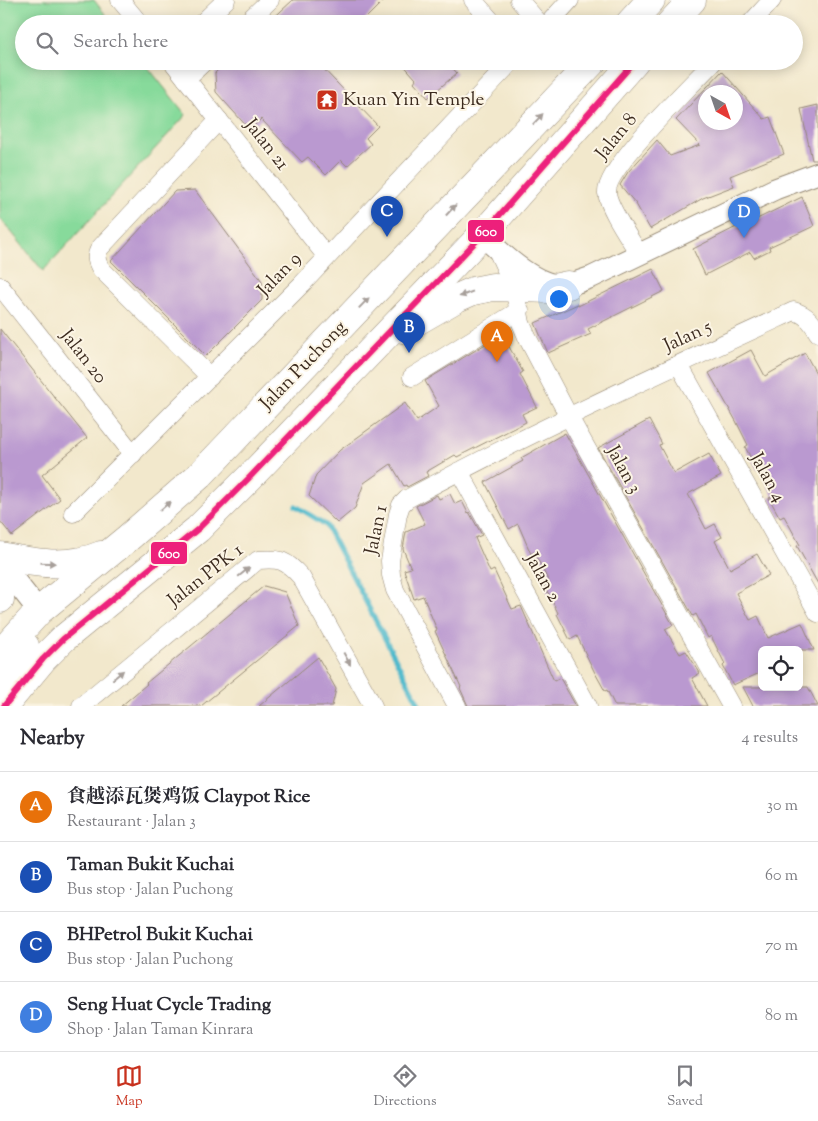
<!DOCTYPE html>
<html lang="en">
<head>
<meta charset="utf-8">
<style>
  :root { --surface:#fff; --page:#f7f7f7; --text:#2b2b33; --muted:#7c7c81; --line:#e1e1e2; --accent:#c8321e }
  body { margin:0; font-family:"Sorts Mill Goudy","Noto Serif SC",serif; background:var(--page); color:var(--text) }
  .controls { position:absolute; right:15px; bottom:15px; display:grid; overflow:hidden; border-radius:8px; box-shadow:0 2px 12px #0003 }
  .controls button { width:45px; height:45px; display:grid; place-items:center; padding:0; border:0; border-bottom:1px solid var(--line); background:var(--surface); color:var(--text); font:25px sans-serif }
  .compass { position:absolute; left:698px; top:85px; width:45px; height:45px; border-radius:50%; background:var(--surface); box-shadow:0 2px 12px #0003; rotate:140deg }
  .you { position:absolute; left:558px; top:298px; width:18px; height:18px; margin:-12px; border:4px solid #fff; border-radius:50%; background:#1a73e8; box-shadow:0 0 0 8px #1a73e833 }
  .badge { display:grid; place-items:center; width:32px; height:32px; border-radius:50%; background:var(--accent); color:#fff; font-size:16px; font-weight:700 }
  .pin { position:absolute; translate:-50% -41px; filter:drop-shadow(0 1px 2px #0008) }
  .pin::after { content:''; position:absolute; top:26px; width:18px; height:15px; background:inherit; clip-path:polygon(0 0,100% 0,50% 100%) }
  .list { margin:0; padding:0; list-style:none }
  h2 { display:flex; justify-content:space-between; align-items:center; height:65px; margin:0; padding:0 20px; font-size:21px }
  h2 small { font-size:16px; font-weight:400; color:var(--muted) }
  .list li { display:grid; grid-template-columns:32px 1fr auto; gap:15px; align-items:center; box-sizing:border-box; height:70px; padding:0 20px; border-top:1px solid var(--line) }
  .list b { display:block; font-size:19px; white-space:nowrap }
  .list p { margin:0; font-size:16px; white-space:nowrap; color:var(--muted) }
  .list em { font-size:16px; font-style:normal; color:var(--muted) }
  .icon { flex:none; width:28px; height:28px; fill:none; stroke:currentColor; stroke-width:2; stroke-linecap:round; stroke-linejoin:round }
  .map { position:relative; flex:none; width:818px; height:706px; overflow:hidden }
  .search { position:absolute; background:var(--surface); box-shadow:0 2px 12px #0003; left:15px; right:15px; top:15px; height:55px; display:flex; align-items:center; gap:12px; box-sizing:border-box; padding:0 18px; border-radius:28px; color:var(--muted); font-size:19px }
  .sheet { height:345px; background:var(--surface) }
  nav { display:flex; justify-content:space-around; align-items:center; box-sizing:border-box; height:70px; border-top:1px solid var(--line); background:var(--surface); font-size:14px; color:var(--muted) }
  nav a { display:grid; justify-items:center; gap:2px }
  nav .on { color:var(--accent) }
  .map>svg:first-child { display:block }
  .green { fill:#87da9b; stroke:#61825c }
  .lines { fill:none; stroke-linecap:round; stroke-linejoin:round }
  .stream { stroke:#4fbacc; stroke-width:5 }
  .building { fill:#ba99d0; fill-rule:evenodd }
  .minor-casing { stroke:#968975; stroke-width:19 }
  .tertiary-casing { stroke:#968975; stroke-width:23 }
  .primary-casing { stroke:#968975; stroke-width:29 }
  .minor { stroke:#fff; stroke-width:18 }
  .tertiary { stroke:#fff; stroke-width:21 }
  .primary { stroke:#fff; stroke-width:28 }
  .bus-1-casing { stroke:#fcf5e5; stroke-width:10 }
  .bus-1 { stroke:#ed207b; stroke-width:6 }
  .oneway { fill:#a79f9a }
  .labels { text-anchor:middle; dominant-baseline:central; stroke-width:4; stroke-linejoin:round; paint-order:stroke }
  .poi-label { font-size:19px; fill:#3b2a1e; stroke:#fcf5e5; text-anchor:start }
  .street-label { font-size:19px; fill:#3b2a1e; stroke:#fcf5e5 }
  .line-badge { stroke:#fcf5e5; stroke-width:2 }
  .badge-label { font-size:14px; text-anchor:middle; font-weight:bold; fill:#fff }
</style>
</head>
<body>
<div class="map">
<svg width="818" height="706" viewBox="0 0 818 706">
  <rect width="100%" height="100%" fill="#fcf5e5"/>
  <filter id="ink" filterUnits="userSpaceOnUse"><feTurbulence type="fractalNoise" baseFrequency=".02" numOctaves="2"/><feDisplacementMap in="SourceGraphic" scale="10" xChannelSelector="R" yChannelSelector="G"/><feConvolveMatrix kernelMatrix="1 2 1 2 8 2 1 2 1" color-interpolation-filters="sRGB"/></filter>
  <filter id="wash" filterUnits="userSpaceOnUse"><feTurbulence type="fractalNoise" baseFrequency=".0096" numOctaves="4" result="noise"/><feDisplacementMap in="SourceGraphic" scale="20" xChannelSelector="R" yChannelSelector="G"/><feGaussianBlur stdDeviation="1.12" result="paint"/><feColorMatrix in="noise" values="0 0 0 0 0 0 0 0 0 0 0 0 0 0 0 0 0 1.4 0 .05"/><feComposite in="paint" operator="in"/></filter>
  <g filter="url(#wash)">
    <rect width="100%" height="100%" fill="#f2e8cc"/>
    <polygon class="green" points="0,0 94,0 113,24 24,24 24,61 143,61 186,115 43,271 0,218"/>
    <g class="lines">
      <polyline class="stream" points="296,506 326,525 420,706"/>
    </g>
    <g id="blocks">
      <g class="building">
        <polygon points="293,0 384,0 360,24 267,24"/>
        <polygon points="227,61 316,61 378,126 366,138 371,144 347,166 341,160 326,175 308,157 302,162 261,119 250,130 216,92 215,73"/>
        <polygon points="400,61 446,61 457,73 428,98 414,82 416,79"/>
        <path d="M722 71 764 119 770 117 784 154 730 176 734 186 703 198 650 229 636 204 620 185 628 172 657 140 670 156 700 145 676 120ZM706 92H736V122H706Z"/>
        <polygon points="818,105 818,160 812,160 801,109"/>
        <polygon points="195,190 262,281 262,300 206,356 111,261 175,191"/>
        <polygon points="802,197 814,226 769,247 770,250 754,258 750,252 705,275 693,249 754,218 755,220"/>
        <polygon points="653,269 664,291 588,329 591,334 548,353 535,323 578,304 578,306"/>
        <polygon points="0,329 87,438 42,475 60,499 12,536 0,521"/>
        <polygon points="502,334 523,372 520,374 537,407 522,414 526,422 457,457 455,455 426,472 428,476 407,487 406,485 404,486 391,464 364,483 355,508 337,523 309,496 316,475 340,450 405,403 417,421 439,406 425,381"/>
        <polygon points="751,350 765,376 805,353 818,377 818,584 797,546 800,545 784,516 780,518 769,498 773,496 759,468 757,469 745,447 748,445 736,421 709,373"/>
        <polygon points="649,420 662,444 659,445 674,473 709,454 721,476 688,494 706,529 715,524 722,537 715,541 730,569 757,554 769,575 736,593 750,620 758,616 768,638 802,623 814,650 762,650 762,672 733,685 723,666 725,664 711,636 708,638 696,614 693,616 598,448"/>
        <polygon points="565,433 673,625 665,629 680,654 686,651 700,673 692,678 707,706 615,706 607,690 605,691 594,671 577,636 570,640 557,614 558,613 544,585 549,582 534,552 531,554 518,524 509,529 485,482 523,461 521,458"/>
        <polygon points="450,494 455,504 462,501 468,513 469,512 482,535 475,538 490,572 494,570 512,609 521,606 554,681 560,678 576,706 468,706 460,688 461,687 435,631 437,630 423,596 414,599 404,570 411,568 403,549 406,532 425,524 416,506 437,495 439,499"/>
        <polygon points="264,586 285,592 299,626 201,706 121,706 147,684 146,683"/>
        <polygon points="318,657 336,689 332,706 259,706"/>
        <polygon points="743,687 808,687 818,706 753,706"/>
      </g>
    </g>
  </g>
  <g filter="url(#ink)">
    <use href="#blocks" fill-opacity="0" stroke="#968975" stroke-width="1"/>
    <g class="lines">
      <g class="minor-casing">
        <g id="minor">
          <polyline points="120,0 140,24"/>
          <polyline points="473,0 494,24"/>
          <polyline points="519,0 540,24"/>
          <polyline points="201,24 226,0"/>
          <polyline points="245,24 270,0"/>
          <polyline points="548,24 570,0"/>
          <polyline points="750,24 772,0"/>
          <polyline points="172,61 327,257"/>
          <polyline points="186,79 205,61"/>
          <polyline points="497,250 514,287 521,323 527,337 569,417 731,706"/>
          <path d="M639 254C631 240 609 209 607 193 605 167 694 83 714 61"/>
          <polyline points="0,286 133,454"/>
          <polyline points="679,365 818,613"/>
          <path d="M210 377 101 269C96 261 95 256 100 248L219 120"/>
          <polyline points="412,377 520,310"/>
          <polyline points="459,471 588,706"/>
          <polyline points="73,513 302,284 512,61"/>
          <path d="M81 706 258 560C280 558 286 560 301 577L373 706"/>
          <path d="M457 706 395 590 391 575 390 561 398 514 401 505 407 499C533 431 664 371 794 311 807 315 812 322 818 333"/>
        </g>
      </g>
      <g class="tertiary-casing">
        <g id="tertiary">
          <path d="M482 235C500 252 531 282 557 285 569 286 581 281 592 277L775 189 818 173"/>
          <polyline points="0,562 39,611"/>
        </g>
      </g>
      <g class="primary-casing">
        <g id="primary">
          <polyline points="629,24 651,0"/>
          <polyline points="670,24 692,0"/>
          <polyline points="403,329 457,298 473,291 493,287 549,289 568,285"/>
          <path d="M0 556C34 563 68 569 101 555"/>
          <polyline points="0,582 0,599"/>
          <polyline points="0,654 39,611 128,538 200,475 593,61"/>
          <polyline points="0,678 12,659 25,646"/>
          <polyline points="4,706 43,659 63,639 198,529 249,478 482,235 635,61"/>
        </g>
      </g>
      <use href="#minor" class="minor"/>
      <use href="#tertiary" class="tertiary"/>
      <use href="#primary" class="primary"/>
      <g class="bus-1-casing">
        <polyline id="bus-1" points="4,706 43,659 63,639 198,529 249,478 482,235 635,61"/>
      </g>
      <use href="#bus-1" class="bus-1"/>
    </g>
    <defs><path id="oneway-solid" d="M-6-.8H1V-3.2L6.5 0L1 3.2V.8H-6Z" transform="scale(1.25)"/></defs>
    <g class="oneway">
      <use href="#oneway-solid" transform="translate(538 119) rotate(-47)"/>
      <use href="#oneway-solid" transform="translate(451 210) rotate(-47)"/>
      <use href="#oneway-solid" transform="translate(466 294) rotate(159)"/>
      <use href="#oneway-solid" transform="translate(364 303) rotate(-46)"/>
      <use href="#oneway-solid" transform="translate(165 506) rotate(-41)"/>
      <use href="#oneway-solid" transform="translate(48 563) rotate(2)"/>
      <use href="#oneway-solid" transform="translate(244 572) rotate(-39)"/>
      <use href="#oneway-solid" transform="translate(347 659) rotate(61)"/>
      <use href="#oneway-solid" transform="translate(118 675) rotate(-40)"/>
    </g>
  </g>
  <defs>
    <g id="temple-square" transform="scale(1.125)"><rect x="-9" y="-9" width="18" height="18" rx="4" fill="#c8321e" stroke="#fcf5e5"/><path d="M0-6L5-2H3V0L6.5 2.5H4V6H1.5V3h-3V6H-4V2.5H-6.5L-3 0V-2H-5Z" fill="#fff"/></g>
  </defs>
  <g fill-rule="evenodd">
    <use href="#temple-square" x="327" y="100"/>
  </g>
  <g class="labels">
    <g class="poi-label">
      <text x="343" y="100">Kuan Yin Temple</text>
    </g>
    <g class="street-label">
      <text transform="translate(617 137) rotate(-51)">Jalan 8</text>
      <text transform="translate(266 145) rotate(52)">Jalan 21</text>
      <text transform="translate(280 275) rotate(-46)">Jalan 9</text>
      <text transform="translate(688 337) rotate(-25)">Jalan 5</text>
      <text transform="translate(83 357) rotate(52)">Jalan 20</text>
      <text transform="translate(304 366) rotate(-46)">Jalan Puchong</text>
      <text transform="translate(623 470) rotate(61)">Jalan 3</text>
      <text transform="translate(767 478) rotate(61)">Jalan 4</text>
      <text transform="translate(377 530) rotate(-78)">Jalan 1</text>
      <text transform="translate(206 576) rotate(-38)">Jalan PPK 1</text>
      <text transform="translate(542 578) rotate(61)">Jalan 2</text>
    </g>
  </g>
  <g class="line-badge">
    <rect x="467" y="219" width="38" height="24" rx="5" fill="#ed207b"/>
    <rect x="150" y="541" width="38" height="24" rx="5" fill="#ed207b"/>
  </g>
  <g class="badge-label">
    <text x="486" y="236">600</text>
    <text x="169" y="558">600</text>
  </g>
</svg>
<div class="controls">
<button><svg class="icon" aria-label="locate" viewBox="0 0 24 24"><circle cx="12" cy="12" r="6"/><path d="M12 2v4M12 18v4M2 12h4M18 12h4"/></svg></button>
</div>
<svg class="compass" viewBox="-18 -18 36 36"><path d="M0-13l5 13h-10z" fill="#e53935"/><path d="M0 13l5-13h-10z" fill="#7c7c81"/></svg>
<div class="you"></div>
<div class="pin badge" style="left:497px;top:362px;background:#e8710a">A</div>
<div class="pin badge" style="left:409px;top:353px;background:#1a4fb4">B</div>
<div class="pin badge" style="left:387px;top:237px;background:#1a4fb4">C</div>
<div class="pin badge" style="left:744px;top:238px;background:#3f7fe0">D</div>
<div class="search"><svg class="icon" aria-label="search" viewBox="0 0 24 24"><circle cx="10" cy="10" r="6"/><path d="M15 15l6 6"/></svg>Search here</div>
</div>
<section class="sheet">
<h2>Nearby<small>4 results</small></h2>
<ul class="list">
<li><span class="badge" style="background:#e8710a">A</span><div><b>食越添瓦煲鸡饭 Claypot Rice</b><p>Restaurant · Jalan 3</p></div><em>30 m</em></li>
<li><span class="badge" style="background:#1a4fb4">B</span><div><b>Taman Bukit Kuchai</b><p>Bus stop · Jalan Puchong</p></div><em>60 m</em></li>
<li><span class="badge" style="background:#1a4fb4">C</span><div><b>BHPetrol Bukit Kuchai</b><p>Bus stop · Jalan Puchong</p></div><em>70 m</em></li>
<li><span class="badge" style="background:#3f7fe0">D</span><div><b>Seng Huat Cycle Trading</b><p>Shop · Jalan Taman Kinrara</p></div><em>80 m</em></li>
</ul>
</section>
<nav>
<a class="on"><svg class="icon" aria-label="map" viewBox="0 0 24 24"><path d="M3 6l6-2 6 2 6-2v14l-6 2-6-2-6 2zM9 4v14M15 6v14"/></svg>Map</a>
<a><svg class="icon" aria-label="directions" viewBox="0 0 24 24"><path d="M12 3l9 9-9 9-9-9zM9 14v-3h6M13 9l2 2-2 2"/></svg>Directions</a>
<a><svg class="icon" aria-label="saved" viewBox="0 0 24 24"><path d="M7 4h10v16l-5-4-5 4z"/></svg>Saved</a>
</nav>
</body>
</html>
